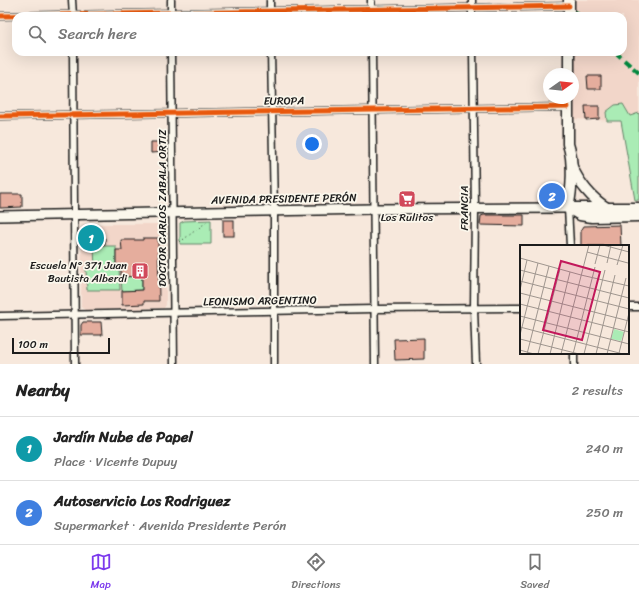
<!DOCTYPE html>
<html lang="en">
<head>
<meta charset="utf-8">
<style>
  :root { --surface:#fff; --page:#f6f6f6; --text:#222; --muted:#767676; --line:#e0e0e0; --accent:#7c3aed }
  body { margin:0; font-family:Sriracha,sans-serif; background:var(--page); color:var(--text) }
  .compass { position:absolute; left:543px; top:68px; width:36px; height:36px; border-radius:50%; background:var(--surface); box-shadow:0 4px 16px #0002; rotate:75deg }
  .scale { position:absolute; left:12px; bottom:10px; width:98px; box-sizing:border-box; padding-left:4px; border:2px solid #1c1c1c; border-top:0; font-size:11px; line-height:14px; white-space:nowrap; color:#1c1c1c; -webkit-text-stroke:3px #fbf7ec; paint-order:stroke }
  .you { position:absolute; left:312px; top:144px; width:14px; height:14px; margin:-10px; border:3px solid #fff; border-radius:50%; background:#1a73e8; box-shadow:0 0 0 6px #1a73e833 }
  .badge { display:grid; place-items:center; width:26px; height:26px; border-radius:50%; background:var(--accent); color:#fff; font-size:13px; font-weight:700 }
  .pin { position:absolute; translate:-50% -50%; border:2px solid #fff; box-shadow:0 1px 4px #0006 }
  .list { margin:0; padding:0; list-style:none }
  h2 { display:flex; justify-content:space-between; align-items:center; height:52px; margin:0; padding:0 16px; font-size:17px }
  h2 small { font-size:13px; font-weight:400; color:var(--muted) }
  .list li { display:grid; grid-template-columns:26px 1fr auto; gap:12px; align-items:center; box-sizing:border-box; height:64px; padding:0 16px; border-top:1px solid var(--line) }
  .list b { display:block; font-size:15px; white-space:nowrap }
  .list p { margin:0; font-size:13px; white-space:nowrap; color:var(--muted) }
  .list em { font-size:13px; font-style:normal; color:var(--muted) }
  .icon { flex:none; width:22px; height:22px; fill:none; stroke:currentColor; stroke-width:2; stroke-linecap:round; stroke-linejoin:round }
  .map { position:relative; flex:none; width:639px; height:364px; overflow:hidden }
  .search { position:absolute; background:var(--surface); box-shadow:0 4px 16px #0002; left:12px; right:12px; top:12px; height:44px; display:flex; align-items:center; gap:10px; box-sizing:border-box; padding:0 14px; border-radius:12px; color:var(--muted); font-size:15px }
  .sheet { height:180px; background:var(--surface) }
  nav { display:flex; justify-content:space-around; align-items:center; box-sizing:border-box; height:56px; border-top:1px solid var(--line); background:var(--surface); font-size:11px; color:var(--muted) }
  nav a { display:grid; justify-items:center; gap:2px }
  nav .on { color:var(--accent) }
  .map>svg:first-child { display:block }
  .built { fill:#f2d6c9 }
  .green { fill:#aaecb5; stroke:#638468 }
  .building { fill:#e5ad9d; stroke:#1c1c1c }
  .lines { fill:none; stroke-linecap:round; stroke-linejoin:round }
  .minor-casing { stroke:#1c1c1c; stroke-width:9 }
  .secondary-casing { stroke:#1c1c1c; stroke-width:12 }
  .primary-casing { stroke:#1c1c1c; stroke-width:13 }
  .path { stroke:#1c1c1c; stroke-width:1; stroke-dasharray:1 3; stroke-linecap:butt }
  .minor { stroke:#fbf7ec; stroke-width:6 }
  .secondary { stroke:#fbf7ec; stroke-width:9 }
  .primary { stroke:#fbf7ec; stroke-width:10 }
  .quiet { stroke:#00873e; stroke-width:4; stroke-dasharray:8 4; stroke-linecap:butt }
  .cycleway-casing { stroke:#fbf7ec; stroke-width:8 }
  .cycleway { stroke:#e8590c; stroke-width:5 }
  .labels { text-anchor:middle; dominant-baseline:central; stroke-width:3.5; stroke-linejoin:round; paint-order:stroke }
  .street-label { font-size:11px; fill:#1c1c1c; stroke:#fbf7ec }
  .poi-label { font-size:11px; fill:#1c1c1c; stroke:#fbf7ec }
  .inset-road { fill:none; stroke:#9f968f; stroke-width:1 }
  .view { fill:#c2185b; fill-opacity:0.15; stroke:#c2185b; stroke-width:2 }
  .inset-edge { fill:none; stroke:#1c1c1c; stroke-width:2 }
</style>
</head>
<body>
<div class="map">
<svg width="639" height="364" viewBox="0 0 639 364">
  <rect width="100%" height="100%" fill="#f7e8dc"/>
  <filter id="ink" filterUnits="userSpaceOnUse"><feTurbulence type="fractalNoise" baseFrequency=".025" numOctaves="2"/><feDisplacementMap in="SourceGraphic" scale="8" xChannelSelector="R" yChannelSelector="G"/><feConvolveMatrix kernelMatrix="1 2 1 2 8 2 1 2 1" color-interpolation-filters="sRGB"/></filter>
  <g filter="url(#ink)">
    <g class="built">
      <polygon points="575,0 639,0 639,200 635,200 621,121 573,119 574,52 623,52 623,16 574,16"/>
      <polygon points="86,224 163,224 166,226 166,305 164,308 85,310 81,307 82,227"/>
    </g>
    <g class="green">
      <polygon points="623,104 630,116 639,113 639,200 635,200 621,121 607,121 606,112 615,105"/>
      <polygon points="211,220 211,244 180,244 180,223 184,221"/>
      <polygon points="94,246 116,246 116,268 119,268 120,290 87,290 86,269 95,269"/>
      <polygon points="142,276 142,290 122,291 121,277"/>
    </g>
    <g class="building">
      <polygon points="587,76 601,76 601,89 588,89"/>
      <polygon points="585,106 599,106 599,119 586,120"/>
      <polygon points="151,142 164,142 165,152 151,153"/>
      <polygon points="0,194 22,194 22,207 0,208"/>
      <polygon points="484,215 524,215 524,226 480,225 481,216"/>
      <rect x="223" y="220" width="11" height="16"/>
      <polygon points="620,225 621,246 581,246 581,231 584,226"/>
      <polygon points="91,230 100,230 100,238 105,238 105,245 83,246 83,237 91,237"/>
      <polygon points="143,238 158,238 159,301 144,301 144,304 122,305 122,291 142,290 142,276 121,277 121,266 116,266 116,250 122,250 121,240 143,240"/>
      <polygon points="83,322 101,322 102,335 81,335 81,325"/>
      <polygon points="424,338 424,359 395,360 394,339"/>
    </g>
    <g class="lines">
      <g class="minor-casing">
        <g id="minor">
          <polyline points="72,0 73,16"/>
          <polyline points="171,0 171,16"/>
          <polyline points="270,0 270,16"/>
          <polyline points="371,0 371,16"/>
          <polyline points="472,0 472,16"/>
          <polyline points="0,16 569,6"/>
          <polyline points="73,52 75,364"/>
          <polyline points="171,52 174,364"/>
          <polyline points="271,52 274,211 274,364"/>
          <polyline points="372,52 375,364"/>
          <polyline points="473,52 475,209 474,309 476,364"/>
          <polyline points="0,116 568,107"/>
          <polyline points="568,208 570,246"/>
          <polyline points="628,307 639,307"/>
          <polyline points="0,316 374,309 521,308"/>
          <polyline points="574,353 574,364"/>
        </g>
      </g>
      <g class="secondary-casing">
        <polyline id="secondary" points="0,216 373,209 568,208"/>
      </g>
      <g class="primary-casing">
        <g id="primary">
          <polyline points="569,16 569,0"/>
          <polyline points="569,74 569,52"/>
          <path d="M568 98V144C574 161 572 190 568 208"/>
          <path d="M572 167C579 183 592 199 607 208"/>
          <polyline points="568,208 580,215 592,217 639,216"/>
          <polyline points="568,208 639,208"/>
        </g>
      </g>
      <polyline class="path" points="180,242 208,221"/>
      <use href="#minor" class="minor"/>
      <use href="#secondary" class="secondary"/>
      <use href="#primary" class="primary"/>
      <g class="quiet">
        <polyline points="575,11 579,16"/>
        <polyline points="615,52 639,73"/>
      </g>
      <g class="cycleway-casing">
        <g id="cycleway">
          <polyline points="0,16 569,6"/>
          <polyline points="0,116 568,107"/>
        </g>
      </g>
      <use href="#cycleway" class="cycleway"/>
    </g>
  </g>
  <defs>
    <g id="supermarket-square" transform="scale(0.9)"><rect x="-9" y="-9" width="18" height="18" rx="4" fill="#d1495b" stroke="#fbf7ec"/><path d="M-6-5.5h2.5l.6 2H6L4.5 2H-2.5L-4.4-4H-6ZM-1.5 3.2a1.3 1.3 0 1 0 .1 0ZM3 3.2a1.3 1.3 0 1 0 .1 0Z" fill="#fff"/></g>
    <g id="building-square" transform="scale(0.9)"><rect x="-9" y="-9" width="18" height="18" rx="4" fill="#d1495b" stroke="#fbf7ec"/><path d="M-4-6H4V6H1V3H-1V6H-4ZM-2.5-4.3h1.7v1.8h-1.7ZM.8-4.3h1.7v1.8H.8ZM-2.5-1h1.7V.8h-1.7ZM.8-1h1.7V.8H.8Z" fill="#fff"/></g>
  </defs>
  <g fill-rule="evenodd">
    <use href="#supermarket-square" x="407" y="199"/>
    <use href="#building-square" x="140" y="271"/>
  </g>
  <g class="labels">
    <g class="street-label">
      <text transform="translate(284 101) rotate(-1)">EUROPA</text>
      <text transform="translate(284 199) rotate(-1)">AVENIDA PRESIDENTE PERÓN</text>
      <text transform="translate(162 208) rotate(-90)">DOCTOR CARLOS ZABALA ORTIZ</text>
      <text transform="translate(464 208) rotate(-90)">FRANCIA</text>
      <text transform="translate(260 301) rotate(-1)">LEONISMO ARGENTINO</text>
    </g>
    <g class="poi-label">
      <text x="407" y="217">Los Rulitos</text>
      <text x="127" y="265" text-anchor="end">Escuela N° 371 Juan<tspan x="127" dy="13">Bautista Alberdi</tspan></text>
    </g>
  </g>
  <g transform="translate(520 245)">
    <rect width="109" height="109" fill="#f7e8dc"/>
    <path d="M94 84 104 87 101 96 91 94Z" fill="#aaecb5"/>
    <path class="inset-road" d="M83 0 109 7M67 7 108 18M0 13 61 30M87 18 91 0M75 19 80 0M97 20 103 0M0 25 109 53M61 30 109 41M0 36 109 64M0 45 7 15M0 48 109 76M0 59 109 87M0 71 109 99M0 82 103 109M0 90 18 18M0 94 59 109M0 105 14 109M99 108 109 68M7 109 29 21M18 109 40 24M30 109 50 27M41 109 69 0M53 109 75 22M64 109 85 25M76 109 95 30M87 109 106 33"/>
    <path class="view" d="M41 16 80 27 62 95 23 85Z"/>
    <rect width="109" height="109" class="inset-edge"/>
  </g>
</svg>
<svg class="compass" viewBox="-18 -18 36 36"><path d="M0-13l5 13h-10z" fill="#e53935"/><path d="M0 13l5-13h-10z" fill="#767676"/></svg>
<div class="scale">100 m</div>
<div class="you"></div>
<div class="pin badge" style="left:91px;top:238px;background:#0f9aa8">1</div>
<div class="pin badge" style="left:552px;top:196px;background:#3f7fe0">2</div>
<div class="search"><svg class="icon" aria-label="search" viewBox="0 0 24 24"><circle cx="10" cy="10" r="6"/><path d="M15 15l6 6"/></svg>Search here</div>
</div>
<section class="sheet">
<h2>Nearby<small>2 results</small></h2>
<ul class="list">
<li><span class="badge" style="background:#0f9aa8">1</span><div><b>Jardín Nube de Papel</b><p>Place · Vicente Dupuy</p></div><em>240 m</em></li>
<li><span class="badge" style="background:#3f7fe0">2</span><div><b>Autoservicio Los Rodriguez</b><p>Supermarket · Avenida Presidente Perón</p></div><em>250 m</em></li>
</ul>
</section>
<nav>
<a class="on"><svg class="icon" aria-label="map" viewBox="0 0 24 24"><path d="M3 6l6-2 6 2 6-2v14l-6 2-6-2-6 2zM9 4v14M15 6v14"/></svg>Map</a>
<a><svg class="icon" aria-label="directions" viewBox="0 0 24 24"><path d="M12 3l9 9-9 9-9-9zM9 14v-3h6M13 9l2 2-2 2"/></svg>Directions</a>
<a><svg class="icon" aria-label="saved" viewBox="0 0 24 24"><path d="M7 4h10v16l-5-4-5 4z"/></svg>Saved</a>
</nav>
</body>
</html>
